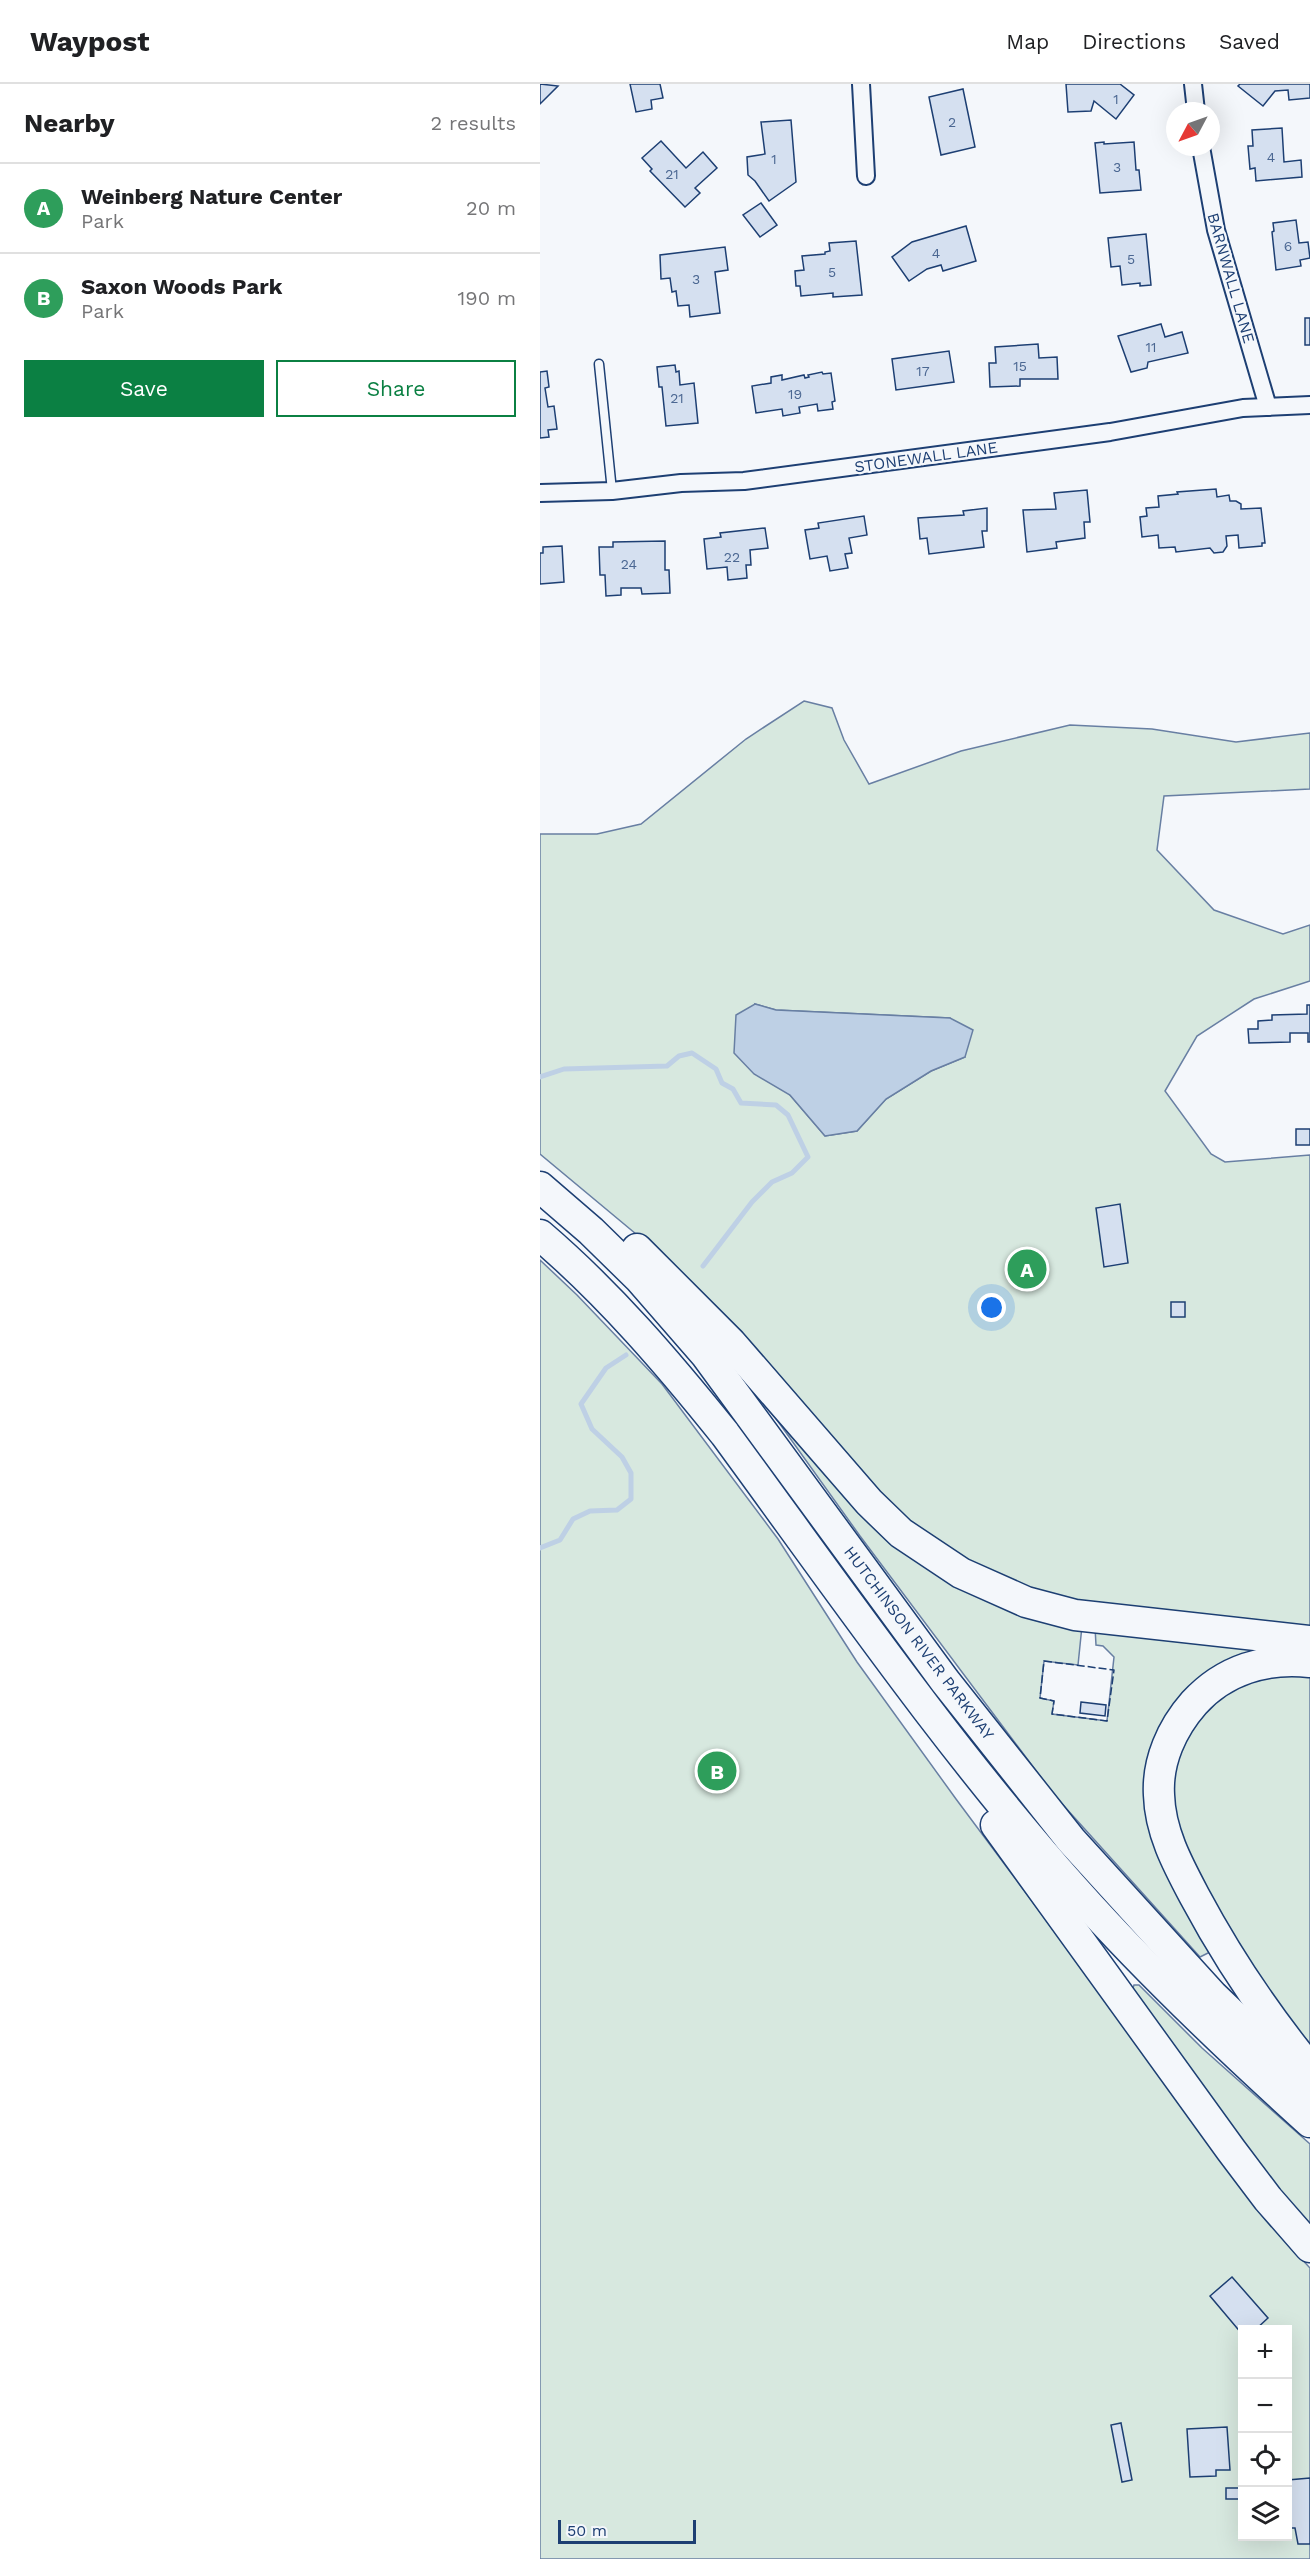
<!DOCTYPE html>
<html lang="en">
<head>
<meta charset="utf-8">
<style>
  :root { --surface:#fff; --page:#f2f2f2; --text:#202124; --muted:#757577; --line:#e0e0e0; --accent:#0b8043 }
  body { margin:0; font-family:"Work Sans",sans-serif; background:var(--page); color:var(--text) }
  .controls { position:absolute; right:18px; bottom:18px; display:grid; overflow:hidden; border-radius:0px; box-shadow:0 6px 24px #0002 }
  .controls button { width:54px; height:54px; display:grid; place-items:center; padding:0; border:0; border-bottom:2px solid var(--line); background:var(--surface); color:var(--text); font:30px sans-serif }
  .compass { position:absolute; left:626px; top:18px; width:54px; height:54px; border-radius:50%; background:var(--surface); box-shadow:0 6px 24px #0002; rotate:229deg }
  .scale { position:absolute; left:18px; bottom:15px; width:138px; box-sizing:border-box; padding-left:6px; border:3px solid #1d3f73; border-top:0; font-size:16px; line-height:21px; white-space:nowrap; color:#1d3f73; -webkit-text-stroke:4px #f4f7fb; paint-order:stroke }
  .you { position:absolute; left:452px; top:1224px; width:21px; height:21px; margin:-15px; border:4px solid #fff; border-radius:50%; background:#1a73e8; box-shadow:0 0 0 9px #1a73e833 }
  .badge { display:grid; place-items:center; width:39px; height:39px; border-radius:50%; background:var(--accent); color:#fff; font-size:20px; font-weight:700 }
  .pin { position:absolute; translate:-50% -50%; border:3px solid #fff; box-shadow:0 2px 6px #0006 }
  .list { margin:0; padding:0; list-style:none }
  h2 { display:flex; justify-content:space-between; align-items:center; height:78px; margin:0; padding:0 24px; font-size:26px }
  h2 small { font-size:20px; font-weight:400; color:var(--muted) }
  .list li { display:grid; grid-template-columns:39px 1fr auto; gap:18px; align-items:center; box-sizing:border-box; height:90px; padding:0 24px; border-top:2px solid var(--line) }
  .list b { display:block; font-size:22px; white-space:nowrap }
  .list p { margin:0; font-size:20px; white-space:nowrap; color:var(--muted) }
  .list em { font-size:20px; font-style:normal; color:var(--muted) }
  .actions { display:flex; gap:12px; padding:18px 24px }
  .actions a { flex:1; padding:14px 0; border:2px solid var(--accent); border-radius:0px; text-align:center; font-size:21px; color:var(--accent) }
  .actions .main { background:var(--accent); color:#fff }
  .icon { flex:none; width:33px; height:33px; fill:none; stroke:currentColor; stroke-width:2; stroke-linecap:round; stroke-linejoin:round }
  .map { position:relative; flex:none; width:770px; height:2475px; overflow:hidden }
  header { display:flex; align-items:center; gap:36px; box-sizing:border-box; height:84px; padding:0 30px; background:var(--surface); border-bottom:2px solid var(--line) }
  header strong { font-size:28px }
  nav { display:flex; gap:33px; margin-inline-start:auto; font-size:21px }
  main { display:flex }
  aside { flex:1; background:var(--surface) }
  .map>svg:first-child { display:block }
  .green { fill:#d7e8df; stroke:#687fa3; stroke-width:1.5; fill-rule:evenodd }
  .water { fill:#bed0e5; stroke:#687fa3; stroke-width:1.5 }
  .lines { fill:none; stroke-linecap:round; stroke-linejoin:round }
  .stream { stroke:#bed0e5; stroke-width:5 }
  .building { fill:#d5e0f0; stroke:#1d3f73; stroke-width:1.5 }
  .lane-casing { stroke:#1d3f73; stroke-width:11 }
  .street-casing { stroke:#1d3f73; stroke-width:20 }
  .highway-casing { stroke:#1d3f73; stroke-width:33 }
  .lane { stroke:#f4f7fb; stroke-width:8 }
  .street { stroke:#f4f7fb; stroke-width:16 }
  .highway { stroke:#f4f7fb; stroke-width:30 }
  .fence { stroke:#1d3f73; stroke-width:1.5; stroke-dasharray:8 3; stroke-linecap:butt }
  .labels { text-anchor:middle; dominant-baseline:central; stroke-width:4.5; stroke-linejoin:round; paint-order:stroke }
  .number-label { font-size:14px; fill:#4b6792 }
  .street-label { font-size:16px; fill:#1d3f73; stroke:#f4f7fb }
</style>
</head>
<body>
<header>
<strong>Waypost</strong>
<nav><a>Map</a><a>Directions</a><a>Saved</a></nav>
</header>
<main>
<aside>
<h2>Nearby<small>2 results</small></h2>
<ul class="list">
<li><span class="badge" style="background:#2e9e5b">A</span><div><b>Weinberg Nature Center</b><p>Park</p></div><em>20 m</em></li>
<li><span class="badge" style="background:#2e9e5b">B</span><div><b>Saxon Woods Park</b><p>Park</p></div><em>190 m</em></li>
</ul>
<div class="actions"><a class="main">Save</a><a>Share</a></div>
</aside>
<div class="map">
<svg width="770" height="2475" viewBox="0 0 770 2475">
  <rect width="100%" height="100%" fill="#f4f7fb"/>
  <g class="green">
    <path d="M264 617 292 624 304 656 329 700 421 667 530 641 612 645 696 658 770 649V705L624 712 617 766 674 826 743 850 770 841V897L714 915 657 952 625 1007 671 1070 685 1078 770 1071V1550L506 1512 436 1485 386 1452 332 1406 102 1155 0 1070V750H57L101 740 206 655ZM215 920 236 926 410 934 425 973 391 987 346 1015 317 1047 285 1052 250 1011Z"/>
    <path d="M0 1176 37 1211 122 1300 238 1455 317 1578 416 1715 744 2156 770 2184V2475H0ZM702 2246H748V2452H702Z"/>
    <polygon points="232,1329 302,1404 542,1542 538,1581 504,1577 500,1614 514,1617 512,1630 567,1637 574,1573 563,1562 556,1561 555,1543 718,1560 720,1568 615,1655 670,1868 660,1873 515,1712 320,1452"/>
    <polygon points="733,1586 770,1591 770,1960 731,1913 663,1806 626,1713 636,1659 668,1619"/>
    <polygon points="594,1901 599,1901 662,1964 770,2060 770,2147 718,2092 592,1907"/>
  </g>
  <polygon class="water" points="215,920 236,926 410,934 433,946 425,973 391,987 346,1015 317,1047 285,1052 250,1011 214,990 194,969 196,931"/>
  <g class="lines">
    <g class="stream">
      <polyline points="0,993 24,985 127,982 139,972 152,969 176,985 182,999 193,1005 201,1019 236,1021 248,1031 268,1073 252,1089 232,1098 212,1118 163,1182"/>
      <polyline points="0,1464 20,1456 33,1435 50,1427 77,1426 91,1415 91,1389 82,1373 52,1345 41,1320 66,1284 86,1271"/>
    </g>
  </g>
  <g class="building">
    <polygon points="0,0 18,2 0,20"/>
    <polygon points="90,0 120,0 123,14 111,16 112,25 96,28"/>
    <polygon points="526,0 580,0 594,11 576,35 554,17 551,27 528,28"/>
    <polygon points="700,0 770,0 770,14 749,16 748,6 735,7 723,22 698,2"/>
    <polygon points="423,5 435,63 401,71 389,13"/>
    <polygon points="251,36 256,98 229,117 215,97 208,91 207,73 225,70 221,38"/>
    <polygon points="742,44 744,78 761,76 762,93 716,97 715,84 710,85 708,62 713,62 712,46"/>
    <polygon points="121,57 146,84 163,68 177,84 155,104 160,109 145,123 110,87 112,85 102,74"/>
    <polygon points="564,58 564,60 594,58 596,86 599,86 601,106 560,109 555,59"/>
    <polygon points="221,119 237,141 220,153 203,131"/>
    <polygon points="756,136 759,159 768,158 770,174 760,176 761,182 736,186 732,148 734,147 733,139"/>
    <polygon points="426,142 436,177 403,187 401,181 387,185 369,197 352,173 372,158"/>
    <polygon points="606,150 611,201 600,202 600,199 582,201 580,182 571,183 568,154"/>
    <polygon points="316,157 322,211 293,213 293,209 261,212 260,202 256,202 255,187 264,186 262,172 285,170 285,168 290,167 289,159"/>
    <polygon points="185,163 188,186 175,188 180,229 150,233 149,221 138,222 136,207 132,208 130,194 121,195 120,171"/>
    <rect x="765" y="234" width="5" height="27"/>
    <polygon points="621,240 625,253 642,248 648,269 608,278 607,284 591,288 578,252"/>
    <polygon points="498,260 499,274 517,273 518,295 480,295 480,302 450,303 449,279 456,279 455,263"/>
    <polygon points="409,267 414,298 356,306 352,275"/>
    <polygon points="135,281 136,288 139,287 140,301 154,299 158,339 126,342 122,303 119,303 117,283"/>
    <polygon points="7,287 9,303 5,304 8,323 14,322 17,345 8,346 9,353 0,354 0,288"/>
    <polygon points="282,288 283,290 291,289 295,317 292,318 293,325 278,327 277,320 259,323 260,329 243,332 242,325 216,329 212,302 231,299 231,293 242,291 242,296 264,291 265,294 269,293 268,291"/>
    <polygon points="676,405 677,413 689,411 690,417 696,417 701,420 701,425 721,424 725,459 722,459 722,462 699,464 698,451 686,452 687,462 683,468 674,469 670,464 636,468 635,463 619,464 618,451 602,453 600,433 607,432 606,424 619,423 618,412 638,410 637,408"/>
    <polygon points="547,406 550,438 544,438 545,454 516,458 517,464 487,468 483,426 516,425 514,409"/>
    <polygon points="447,424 447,447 442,447 444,463 389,470 387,454 380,455 378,434 424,431 423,427"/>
    <polygon points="324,432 327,451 309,454 312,469 305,470 308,484 290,487 287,472 270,475 265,446 279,444 278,439"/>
    <polygon points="225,444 228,464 210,466 211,481 206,481 207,494 188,496 187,483 167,485 164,455 181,453 180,449"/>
    <polygon points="125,457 125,486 129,486 130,509 102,510 101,504 81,504 81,511 66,512 65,491 60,491 59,463 73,463 73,458"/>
    <polygon points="22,462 24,498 0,500 0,469 3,469 3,463"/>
    <polygon points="767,921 770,921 770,958 768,958 768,949 750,949 750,958 709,959 708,945 718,945 718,937 732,936 732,931 767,930"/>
    <rect x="756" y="1045" width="14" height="16"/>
    <polygon points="580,1120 588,1179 564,1183 556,1124"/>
    <rect x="631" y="1218" width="14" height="15"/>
    <polygon points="541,1618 566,1621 565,1632 540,1629"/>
    <polygon points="692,2193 728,2234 715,2246 702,2246 702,2250 670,2212"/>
    <polygon points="581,2339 592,2396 582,2398 571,2341"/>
    <polygon points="687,2343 690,2386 676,2386 676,2392 650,2393 647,2345"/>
    <polygon points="770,2394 770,2460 758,2460 755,2444 750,2444 748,2435 748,2396"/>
    <rect x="686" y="2404" width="15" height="11"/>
  </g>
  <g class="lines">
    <g class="lane-casing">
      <polyline id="lane" points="59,280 72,407"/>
    </g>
    <g class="street-casing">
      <g id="street">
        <polyline points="321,0 326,92"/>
        <polyline points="653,0 656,27"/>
        <polyline points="661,63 676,146 728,323"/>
        <polyline points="0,409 72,407 141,399 204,397 570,348 703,324 770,321"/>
      </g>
    </g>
    <g class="highway-casing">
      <g id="highway">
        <polyline points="0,1103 51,1147 99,1194 166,1271 405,1597 531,1756 673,1912 770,2005"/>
        <path d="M0 1151C70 1211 128 1279 185 1350 298 1504 407 1662 534 1805 607 1887 688 1964 770 2038"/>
        <polyline points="97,1165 191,1259 329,1418 361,1449 421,1489 486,1518 535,1531 770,1557"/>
        <polyline points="456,1741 691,2066 728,2115 770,2163"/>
        <path d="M766 1980C724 1928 687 1873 655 1813 638 1781 620 1748 619 1711 617 1677 632 1644 654 1619 684 1586 726 1573 770 1578"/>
      </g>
    </g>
    <use href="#lane" class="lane"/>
    <use href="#street" class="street"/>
    <use href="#highway" class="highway"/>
    <polygon class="fence" points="504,1577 574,1586 567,1637 512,1630 514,1617 500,1614"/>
  </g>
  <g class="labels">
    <g class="number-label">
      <text x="576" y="15">1</text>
      <text x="412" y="38">2</text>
      <text x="731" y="73">4</text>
      <text x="234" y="75">1</text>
      <text x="577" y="83">3</text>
      <text x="132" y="90">21</text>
      <text x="748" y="162">6</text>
      <text x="396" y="169">4</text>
      <text x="591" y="175">5</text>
      <text x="292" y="188">5</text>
      <text x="156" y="195">3</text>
      <text x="611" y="263">11</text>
      <text x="480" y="282">15</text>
      <text x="383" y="287">17</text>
      <text x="255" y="310">19</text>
      <text x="137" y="314">21</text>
      <text x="192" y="473">22</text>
      <text x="89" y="480">24</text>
    </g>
    <g class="street-label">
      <text transform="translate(691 194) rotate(74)">BARNWALL LANE</text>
      <text transform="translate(386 373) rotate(-8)">STONEWALL LANE</text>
      <text transform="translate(379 1559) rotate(53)">HUTCHINSON RIVER PARKWAY</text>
    </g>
  </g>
</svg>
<div class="controls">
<button>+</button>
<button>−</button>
<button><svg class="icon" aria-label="locate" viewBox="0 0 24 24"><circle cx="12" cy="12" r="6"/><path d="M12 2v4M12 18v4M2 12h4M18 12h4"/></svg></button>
<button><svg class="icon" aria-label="layers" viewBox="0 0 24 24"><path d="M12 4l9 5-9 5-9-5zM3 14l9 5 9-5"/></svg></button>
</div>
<svg class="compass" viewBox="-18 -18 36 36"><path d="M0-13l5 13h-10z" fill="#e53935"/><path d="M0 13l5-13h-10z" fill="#757577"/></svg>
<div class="scale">50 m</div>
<div class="you"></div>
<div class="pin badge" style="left:487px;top:1185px;background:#2e9e5b">A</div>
<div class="pin badge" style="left:177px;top:1687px;background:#2e9e5b">B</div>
</div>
</main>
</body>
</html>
